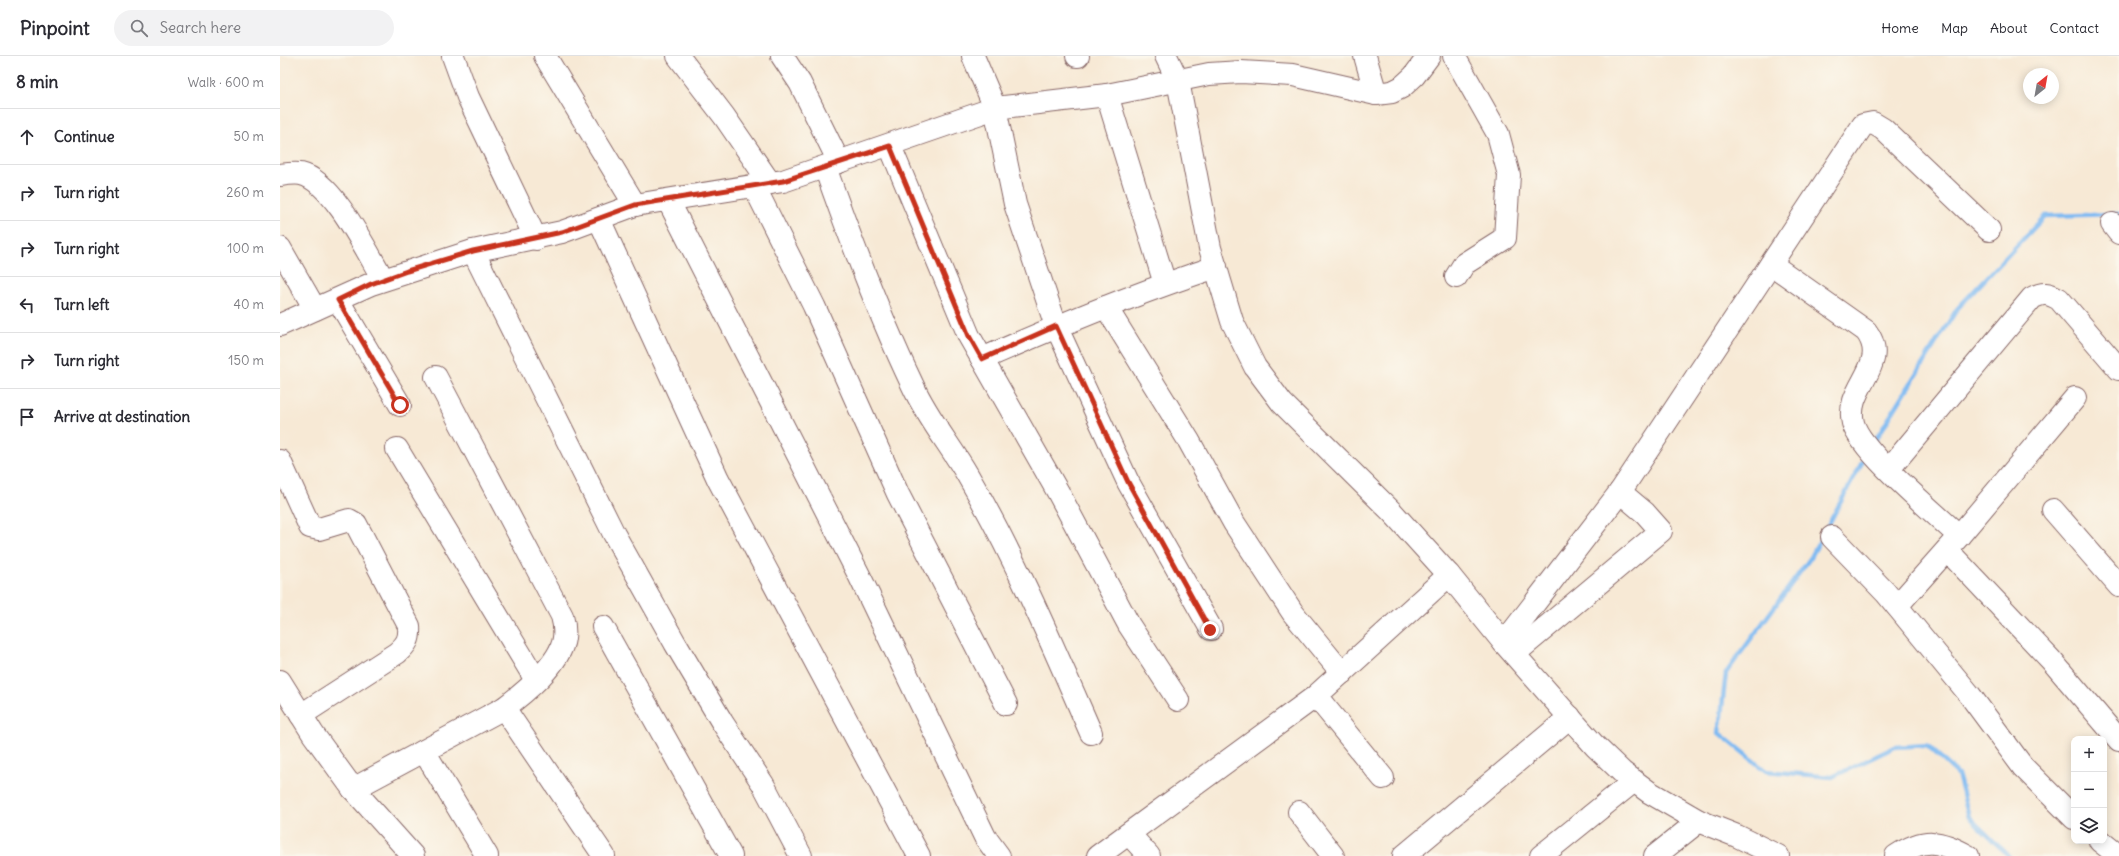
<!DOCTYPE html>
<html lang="en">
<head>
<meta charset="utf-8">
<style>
  :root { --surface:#fff; --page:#f2f2f3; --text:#2b2b33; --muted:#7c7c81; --line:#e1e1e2 }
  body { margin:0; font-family:Delius,sans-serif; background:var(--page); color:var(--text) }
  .controls { position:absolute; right:12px; bottom:12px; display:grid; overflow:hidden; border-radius:8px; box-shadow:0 2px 10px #0003 }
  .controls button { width:36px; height:36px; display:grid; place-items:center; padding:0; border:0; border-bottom:1px solid var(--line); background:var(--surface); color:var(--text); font:20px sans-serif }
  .compass { position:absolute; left:1743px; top:12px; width:36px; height:36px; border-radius:50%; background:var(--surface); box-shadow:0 2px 10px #0003; rotate:31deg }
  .stop { position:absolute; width:12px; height:12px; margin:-9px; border:3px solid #c8321e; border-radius:50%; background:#fff }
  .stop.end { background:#c8321e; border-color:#fff; box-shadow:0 1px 4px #0008 }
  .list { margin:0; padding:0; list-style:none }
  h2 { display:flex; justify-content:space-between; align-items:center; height:52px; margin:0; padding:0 16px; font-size:17px }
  h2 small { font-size:13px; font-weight:400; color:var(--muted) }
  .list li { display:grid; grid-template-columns:26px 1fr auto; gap:12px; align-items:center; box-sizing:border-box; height:56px; padding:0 16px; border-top:1px solid var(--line) }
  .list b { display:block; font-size:15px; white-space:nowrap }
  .list em { font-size:13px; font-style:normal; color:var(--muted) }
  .icon { flex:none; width:22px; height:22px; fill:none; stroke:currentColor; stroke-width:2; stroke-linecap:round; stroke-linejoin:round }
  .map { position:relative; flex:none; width:1839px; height:800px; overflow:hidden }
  header { display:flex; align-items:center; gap:24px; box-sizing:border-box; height:56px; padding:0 20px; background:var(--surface); border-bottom:1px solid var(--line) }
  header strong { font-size:19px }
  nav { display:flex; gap:22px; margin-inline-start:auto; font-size:14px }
  .search { width:280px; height:36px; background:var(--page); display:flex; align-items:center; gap:10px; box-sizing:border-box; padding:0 14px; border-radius:22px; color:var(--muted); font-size:15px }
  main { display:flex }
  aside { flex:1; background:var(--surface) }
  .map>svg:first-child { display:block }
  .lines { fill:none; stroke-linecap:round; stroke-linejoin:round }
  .stream { stroke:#81bbf2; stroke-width:4.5 }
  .minor-casing { stroke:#876666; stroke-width:24 }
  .minor { stroke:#fff; stroke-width:22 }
  .route { stroke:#c8321e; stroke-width:5 }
</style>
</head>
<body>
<header>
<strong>Pinpoint</strong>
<div class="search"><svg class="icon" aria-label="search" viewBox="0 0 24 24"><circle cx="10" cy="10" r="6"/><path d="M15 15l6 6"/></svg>Search here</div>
<nav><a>Home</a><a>Map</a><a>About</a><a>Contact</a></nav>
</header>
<main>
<aside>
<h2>8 min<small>Walk · 600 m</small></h2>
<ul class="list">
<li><svg class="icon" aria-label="ahead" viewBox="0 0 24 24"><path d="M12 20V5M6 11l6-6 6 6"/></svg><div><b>Continue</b></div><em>50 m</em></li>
<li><svg class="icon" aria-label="right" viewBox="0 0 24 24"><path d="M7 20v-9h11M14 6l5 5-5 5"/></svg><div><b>Turn right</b></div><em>260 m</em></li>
<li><svg class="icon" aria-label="right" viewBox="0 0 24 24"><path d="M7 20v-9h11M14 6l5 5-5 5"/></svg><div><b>Turn right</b></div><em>100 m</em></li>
<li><svg class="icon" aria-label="left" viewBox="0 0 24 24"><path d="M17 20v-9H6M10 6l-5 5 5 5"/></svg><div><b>Turn left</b></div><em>40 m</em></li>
<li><svg class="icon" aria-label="right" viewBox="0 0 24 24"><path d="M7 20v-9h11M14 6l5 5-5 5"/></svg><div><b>Turn right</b></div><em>150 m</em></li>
<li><svg class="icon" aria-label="arrive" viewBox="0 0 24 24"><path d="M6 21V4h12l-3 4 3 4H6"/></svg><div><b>Arrive at destination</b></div></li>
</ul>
</aside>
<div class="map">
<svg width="1839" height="800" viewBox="0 0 1839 800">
  <rect width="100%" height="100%" fill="#fbf7ec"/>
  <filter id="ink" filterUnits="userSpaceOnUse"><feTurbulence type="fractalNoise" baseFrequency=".025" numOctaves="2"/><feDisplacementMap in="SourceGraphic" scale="8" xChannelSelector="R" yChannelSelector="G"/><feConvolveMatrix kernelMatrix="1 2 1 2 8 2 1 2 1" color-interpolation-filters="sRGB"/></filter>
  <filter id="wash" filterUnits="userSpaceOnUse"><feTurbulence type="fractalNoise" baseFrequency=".012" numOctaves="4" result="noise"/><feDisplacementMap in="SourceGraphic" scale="16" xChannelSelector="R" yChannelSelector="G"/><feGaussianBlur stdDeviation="0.9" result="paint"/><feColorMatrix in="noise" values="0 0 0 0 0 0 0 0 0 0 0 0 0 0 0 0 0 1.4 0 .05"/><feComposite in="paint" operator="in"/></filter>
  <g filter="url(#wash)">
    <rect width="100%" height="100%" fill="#f7e9d5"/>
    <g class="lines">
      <g class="stream">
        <polyline points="1593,388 1677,253 1765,160 1839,158"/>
        <polyline points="1586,399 1531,501 1446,617 1439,677 1486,715 1552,721 1615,691 1647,689 1678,718 1689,761 1729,800"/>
      </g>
    </g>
  </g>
  <g filter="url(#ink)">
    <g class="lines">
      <g class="minor-casing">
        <g id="minor">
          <polyline points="173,0 188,41 256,183"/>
          <polyline points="265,0 355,149"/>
          <polyline points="398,0 444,60 490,127"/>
          <polyline points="502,0 520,27 559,106"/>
          <polyline points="693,0 715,52 735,148 776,270 848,426 931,573"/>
          <polyline points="797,0 798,0"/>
          <polyline points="886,0 898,25 930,192 952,265 975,311 1002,347 1113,457 1169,519 1224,587 1315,690 1342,716 1369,736 1419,765 1457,780 1498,800"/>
          <polyline points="1085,0 1096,38"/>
          <polyline points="1174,0 1218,78 1229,119 1225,182 1184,208 1176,221"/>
          <polyline points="827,39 885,228"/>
          <polyline points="610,90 689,280 778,436 849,569 898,644"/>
          <path d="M545 111C571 185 599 259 633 330 647 361 670 389 687 418 735 501 773 590 811 677"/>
          <path d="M0 119C7 118 15 117 21 118 53 125 87 196 103 223"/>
          <polyline points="474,130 534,250 618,438 726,648"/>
          <polyline points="388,144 579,519 705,781 719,800"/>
          <polyline points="319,163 438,423 639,800"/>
          <polyline points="1832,168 1839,177"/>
          <polyline points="0,192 35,253"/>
          <polyline points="193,195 334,478 395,587 442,666 483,728 521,800"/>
          <path d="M1491 208 1586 275C1612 309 1564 331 1573 367 1580 395 1656 458 1679 480"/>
          <polyline points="58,244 120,349"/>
          <polyline points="826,251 909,385 954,467 1013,557 1062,617"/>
          <polyline points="0,269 91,228 193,195 282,176 355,149 503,125 715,52 827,39 929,18 961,16 1013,19 1096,38 1112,36 1122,31 1134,20 1149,0"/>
          <path d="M702 303C779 269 856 237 936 211"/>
          <polyline points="117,393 256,624"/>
          <path d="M0 405 30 471 39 473 69 464 76 468 129 570C130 583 127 588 117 597L21 659"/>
          <path d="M1609 413 1752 242C1763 236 1768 237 1779 243L1839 313"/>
          <polyline points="1773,454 1839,530"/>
          <polyline points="1552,481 1606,537 1689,638 1743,711 1794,762"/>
          <polyline points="1667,494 1771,604 1839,684"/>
          <polyline points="1617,550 1679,480 1795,342"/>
          <polyline points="323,571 451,800"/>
          <polyline points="1224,587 1340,436 1583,69 1593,67 1603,73 1709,174"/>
          <polyline points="1234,598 1381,475 1365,457 1340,436"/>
          <polyline points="0,625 33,678 73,733 133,800"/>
          <polyline points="1036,640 1103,722"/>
          <polyline points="224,652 324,800"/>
          <polyline points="144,695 207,800"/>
          <path d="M73 733 224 652C243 638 281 607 284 582 285 574 284 567 282 560L156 321"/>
          <polyline points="1019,756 1053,800"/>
          <polyline points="849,778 869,800"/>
          <polyline points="1820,785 1839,800"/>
          <polyline points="818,800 1036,640 1169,519"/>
          <polyline points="1124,800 1290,661"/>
          <polyline points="1261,800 1354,725"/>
          <polyline points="1375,800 1419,765"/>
          <path d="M1616 800C1645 781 1658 784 1688 800"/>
        </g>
      </g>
      <use href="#minor" class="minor"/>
    </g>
  </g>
  <g class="lines" filter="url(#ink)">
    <polyline class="route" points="120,349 58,244 91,228 127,215 193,195 282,176 355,149 503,125 610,90 689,280 702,303 776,270 848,426 930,574"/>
  </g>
</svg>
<div class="controls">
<button>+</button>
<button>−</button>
<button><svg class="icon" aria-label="layers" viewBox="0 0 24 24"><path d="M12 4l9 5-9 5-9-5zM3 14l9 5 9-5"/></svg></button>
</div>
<svg class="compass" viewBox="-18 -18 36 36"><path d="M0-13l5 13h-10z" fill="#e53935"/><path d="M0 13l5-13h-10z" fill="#7c7c81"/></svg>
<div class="stop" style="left:120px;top:349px"></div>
<div class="stop end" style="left:930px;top:574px"></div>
</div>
</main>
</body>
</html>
